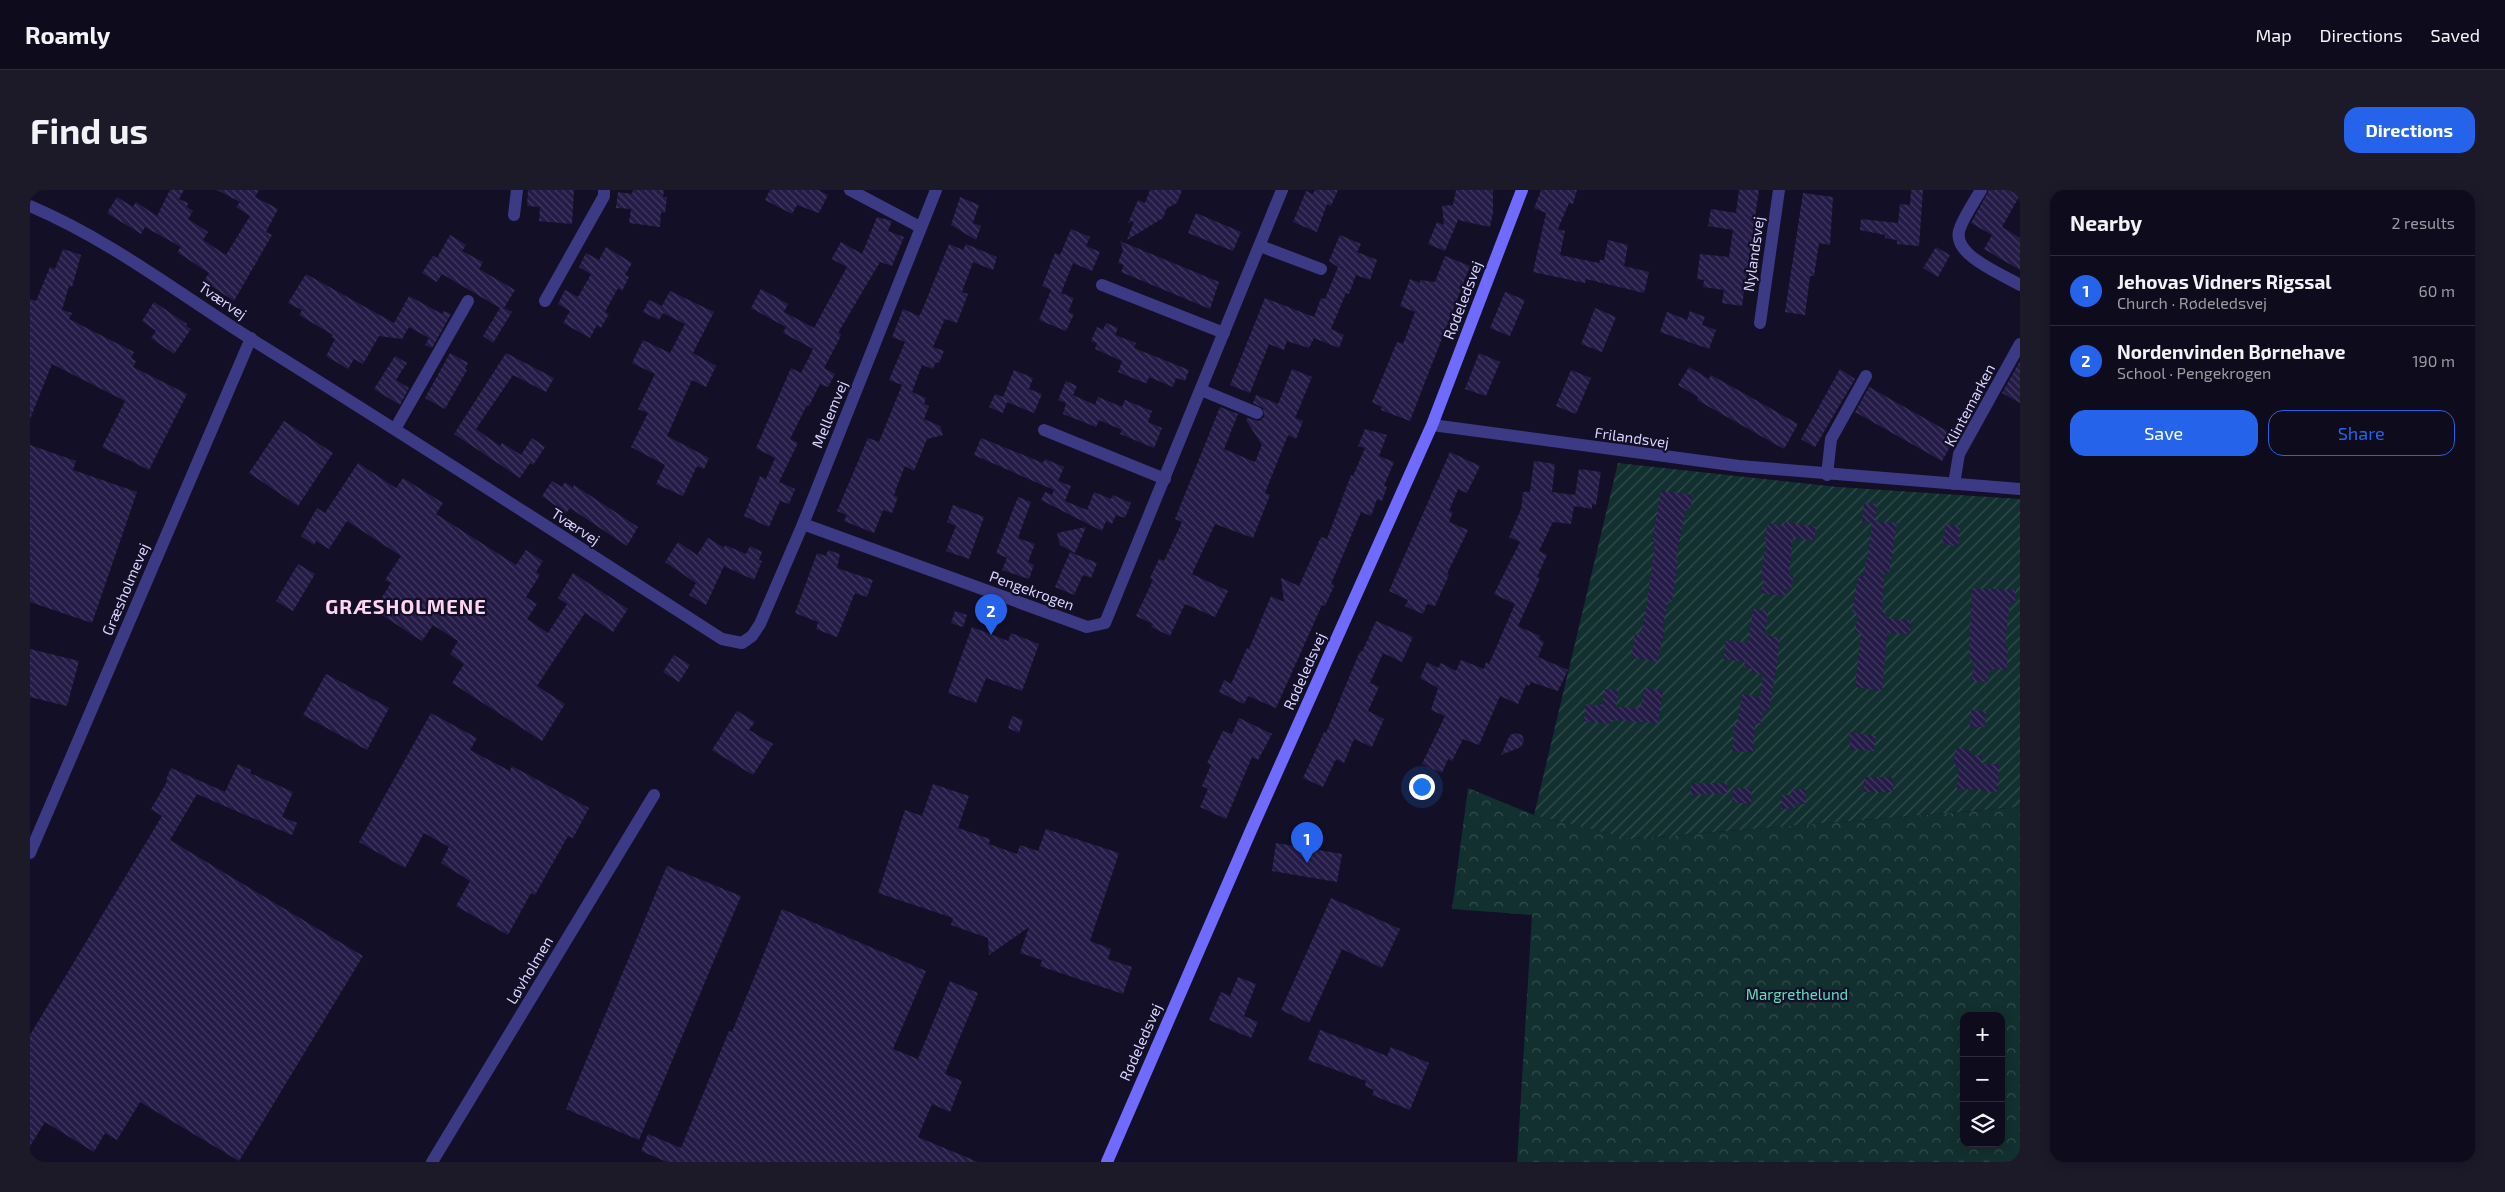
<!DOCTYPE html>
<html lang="en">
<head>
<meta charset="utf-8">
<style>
  :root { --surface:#0e0b1c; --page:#1c1929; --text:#f1f3f6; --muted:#9b9ba3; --line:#2e2b3b; --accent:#2563eb }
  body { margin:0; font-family:"Exo 2",sans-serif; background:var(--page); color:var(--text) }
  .controls { position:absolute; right:15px; bottom:15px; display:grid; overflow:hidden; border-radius:10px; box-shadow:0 2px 12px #0003 }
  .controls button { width:45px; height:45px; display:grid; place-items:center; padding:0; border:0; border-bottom:1px solid var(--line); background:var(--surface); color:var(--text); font:25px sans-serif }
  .you { position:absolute; left:1391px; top:596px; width:18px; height:18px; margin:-12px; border:4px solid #fff; border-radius:50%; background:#1a73e8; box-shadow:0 0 0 8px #1a73e833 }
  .badge { display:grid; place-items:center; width:32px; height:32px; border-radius:50%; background:var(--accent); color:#fff; font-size:16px; font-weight:700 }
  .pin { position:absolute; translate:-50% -41px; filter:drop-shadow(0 1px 2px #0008) }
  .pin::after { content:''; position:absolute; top:26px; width:18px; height:15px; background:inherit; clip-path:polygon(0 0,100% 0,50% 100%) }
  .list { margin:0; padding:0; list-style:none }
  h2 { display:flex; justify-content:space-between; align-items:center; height:65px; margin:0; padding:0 20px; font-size:21px }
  h2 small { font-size:16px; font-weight:400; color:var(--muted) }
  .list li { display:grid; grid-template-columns:32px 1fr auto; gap:15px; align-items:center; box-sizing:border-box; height:70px; padding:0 20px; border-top:1px solid var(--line) }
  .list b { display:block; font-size:19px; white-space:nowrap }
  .list p { margin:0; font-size:16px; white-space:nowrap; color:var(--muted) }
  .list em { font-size:16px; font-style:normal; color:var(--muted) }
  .actions { display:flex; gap:10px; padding:15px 20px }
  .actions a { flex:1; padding:11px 0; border:1px solid var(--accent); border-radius:15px; text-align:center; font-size:18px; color:var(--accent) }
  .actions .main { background:var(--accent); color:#fff }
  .icon { flex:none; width:28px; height:28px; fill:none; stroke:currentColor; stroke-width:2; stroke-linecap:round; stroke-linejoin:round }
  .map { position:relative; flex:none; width:1990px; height:972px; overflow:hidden; border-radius:15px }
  header { display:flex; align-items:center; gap:30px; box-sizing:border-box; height:70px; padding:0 25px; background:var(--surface); border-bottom:1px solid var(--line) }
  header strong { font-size:24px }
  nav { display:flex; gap:28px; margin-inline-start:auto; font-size:18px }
  .intro { display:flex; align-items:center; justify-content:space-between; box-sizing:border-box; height:120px; padding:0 30px }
  h1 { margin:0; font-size:35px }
  .button { padding:12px 22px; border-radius:15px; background:var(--accent); color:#fff; font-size:18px; font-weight:700 }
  main { display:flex; gap:30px; padding:0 30px }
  aside { flex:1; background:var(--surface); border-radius:15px; box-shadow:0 2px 12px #0003 }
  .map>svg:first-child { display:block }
  .forest { fill:url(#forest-crowns); fill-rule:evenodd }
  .garden { fill:url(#garden-furrows) }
  .building { fill:url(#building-back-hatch) }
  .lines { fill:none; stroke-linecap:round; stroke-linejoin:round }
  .street { stroke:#3d3a85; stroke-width:12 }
  .secondary { stroke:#6f6bff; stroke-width:12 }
  .labels { text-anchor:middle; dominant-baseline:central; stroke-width:4.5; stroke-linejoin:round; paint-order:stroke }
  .street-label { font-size:15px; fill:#d9d4ff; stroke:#130f26 }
  .park-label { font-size:15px; fill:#5fe0c0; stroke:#130f26 }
  .district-label { font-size:20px; font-weight:bold; letter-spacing:1px; fill:#ffd6f0; stroke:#130f26 }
</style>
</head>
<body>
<header>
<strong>Roamly</strong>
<nav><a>Map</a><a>Directions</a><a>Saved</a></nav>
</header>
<div class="intro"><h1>Find us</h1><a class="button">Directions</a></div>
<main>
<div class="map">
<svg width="1990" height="972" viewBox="0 0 1990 972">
  <defs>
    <pattern id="forest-crowns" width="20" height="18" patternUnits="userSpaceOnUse" patternTransform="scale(1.25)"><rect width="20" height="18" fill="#12302f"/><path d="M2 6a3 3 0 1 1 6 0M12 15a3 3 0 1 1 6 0" fill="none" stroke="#344d4e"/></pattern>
    <pattern id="garden-furrows" width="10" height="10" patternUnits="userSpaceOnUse" patternTransform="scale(1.25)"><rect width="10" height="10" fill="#12302f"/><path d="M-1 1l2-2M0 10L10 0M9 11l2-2" fill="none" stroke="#344d4e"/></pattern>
    <pattern id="building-back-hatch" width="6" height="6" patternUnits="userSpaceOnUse" patternTransform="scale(1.25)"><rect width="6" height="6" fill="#241b47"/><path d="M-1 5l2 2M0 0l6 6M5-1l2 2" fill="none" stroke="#433b63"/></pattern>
  </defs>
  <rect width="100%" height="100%" fill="#130f26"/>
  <path class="forest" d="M1438 598 1504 625 1602 649 1990 617V972H1487L1502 725 1422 719ZM1934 826H1971V953H1934Z"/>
  <polygon class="garden" points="1588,273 1808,297 1990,309 1990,617 1601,649 1504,625"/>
  <g class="building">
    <polygon points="140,0 154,0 149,9 158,13 157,17 163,21 158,29 178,42 173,50 196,65 220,26 206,17 210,12 187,0 229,0 225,7 248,19 236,42 242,45 204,111 174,91 179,83 147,62 151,57 115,37 111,44 77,23 87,7 103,17 106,12 127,26"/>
    <polygon points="498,0 544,0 542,34 509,31 510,17 497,16"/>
    <polygon points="603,0 634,0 633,7 637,7 635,23 631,22 630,37 599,33 601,19 586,18 588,2 602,4"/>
    <polygon points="740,0 788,0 798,5 789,23 767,15 762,24 735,10"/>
    <polygon points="1120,0 1152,0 1147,13 1137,18 1133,28 1097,50 1104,31 1098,33 1108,10 1115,13"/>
    <polygon points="1285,0 1308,0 1301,16 1297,14 1287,42 1263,32 1276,1 1283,4"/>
    <polygon points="1426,0 1463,0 1463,22 1460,37 1428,30 1415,61 1398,54 1407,32 1414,35 1412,16 1423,15"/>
    <polygon points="1511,0 1547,0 1543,14 1539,13 1528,39 1535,41 1530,65 1569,73 1570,70 1574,70 1578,50 1598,55 1594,76 1619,82 1614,103 1556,89 1555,93 1503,82 1516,23 1504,18"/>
    <polygon points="1709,0 1729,0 1712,116 1692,113 1694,100 1673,97 1674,90 1667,89 1670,64 1699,67 1703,40 1678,36 1681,19 1706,23"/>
    <polygon points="1881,0 1893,0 1889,56 1867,54 1867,50 1855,48 1855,45 1830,40 1831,29 1868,33 1870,14 1880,15"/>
    <polygon points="1959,0 1990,0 1990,5 1972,37 1990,48 1990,80 1954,59 1962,45 1941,33"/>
    <polygon points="1773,3 1803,7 1800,55 1789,53 1784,86 1780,86 1775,125 1755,122"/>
    <polygon points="930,7 949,15 943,33 951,36 946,50 921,35"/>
    <polygon points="1166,23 1211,42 1203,61 1158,43"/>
    <polygon points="847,27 862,31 858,41 874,47 862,76 850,72 808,143 811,144 809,150 794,178 805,184 798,197 790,194 779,216 777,215 760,249 768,253 749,292 765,299 759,314 750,311 739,337 714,326 730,286 736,289 745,268 726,258 761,178 771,183 783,159 753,143 756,137 721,118 731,99 758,114 754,122 784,138 817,77 802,69 803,66 811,52 832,64"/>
    <polygon points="1041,39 1060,47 1056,56 1070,62 1062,81 1043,73 1031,103 1044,108 1038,122 1044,124 1036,141 1009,130 1021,100 1012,96 1025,63 1030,65"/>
    <polygon points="420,45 436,55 432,61 453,72 449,79 485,100 474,118 482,122 463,153 453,146 470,118 412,84 407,92 392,83 403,66 407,68"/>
    <polygon points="1310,45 1331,54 1327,62 1347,70 1340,90 1326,85 1319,104 1316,103 1301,139 1314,145 1309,158 1284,148 1279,158 1257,151 1254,160 1239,154 1220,203 1200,195 1235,108 1284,127 1291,108 1295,109 1308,77 1299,71"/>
    <polygon points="1090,51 1189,92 1180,119 1091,82 1094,75 1088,73 1093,60"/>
    <polygon points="919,54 933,60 936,54 967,67 963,80 943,72 932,102 938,104 927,133 915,129 903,157 914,161 909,173 906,172 903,179 892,175 882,202 896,208 894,214 899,216 894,229 910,236 913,245 897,249 884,281 875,276 866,299 864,306 868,307 862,323 853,320 844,343 814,331 817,325 807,321 838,248 849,252 872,195 859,190 875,152 862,147 873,119 889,126 891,123"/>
    <polygon points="576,57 602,73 595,85 599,87 592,101 588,98 575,122 579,124 571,138 567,135 560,148 533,133 540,121 528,114 535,100 548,107 561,84 549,77 556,63 569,70"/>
    <polygon points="1906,57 1920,65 1908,87 1893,78"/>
    <polygon points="33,59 51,65 42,97 39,96 32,120 42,123 39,129 104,162 101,168 106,171 103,177 157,204 119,280 72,257 95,211 22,174 0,229 0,109 6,111 20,77 25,79"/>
    <polygon points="1415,66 1440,76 1380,231 1351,220 1352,217 1342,212 1367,152 1373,154 1385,122 1370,116 1380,89 1390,93 1390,90 1405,92"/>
    <polygon points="276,84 364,133 379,106 412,124 414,121 421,124 402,158 395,155 399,148 379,137 372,149 349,146 333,174 324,169 318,179 296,166 305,149 301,147 303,145 269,125 272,120 258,113"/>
    <polygon points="640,101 684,122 663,163 686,176 676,197 662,190 637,246 679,268 674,279 667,276 653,306 626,294 635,275 601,257 618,223 608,219 625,184 602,173 613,150 640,163 655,134 633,123 629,130 613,122 619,110 632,116"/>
    <polygon points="1475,102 1495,110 1480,146 1460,138"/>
    <polygon points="124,112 157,134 156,136 161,139 144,164 121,148 126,141 112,131"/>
    <polygon points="1565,118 1586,127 1572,162 1551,154"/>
    <polygon points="1660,121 1675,127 1672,135 1686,140 1679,159 1630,142 1637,122 1657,130"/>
    <polygon points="1076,133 1088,138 1085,145 1106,153 1104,158 1159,180 1155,191 1146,188 1143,197 1119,187 1117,193 1112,192 1088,182 1092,171 1065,159 1067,153 1061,151 1067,137 1073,140"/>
    <polygon points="420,163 438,173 435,179 437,180 415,219 395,208"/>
    <polygon points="476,163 524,188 516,202 483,185 446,239 470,256 472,253 491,265 502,248 515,257 503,275 500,273 490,288 424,244"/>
    <polygon points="1449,163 1470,172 1456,206 1435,199"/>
    <polygon points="365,166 377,173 366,190 379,198 370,215 344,199"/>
    <polygon points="1990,171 1990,213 1972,203"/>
    <polygon points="1659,177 1679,189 1681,185 1768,234 1754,259 1667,210 1668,207 1648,195"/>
    <polygon points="1262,179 1282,187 1265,228 1273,231 1266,249 1258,245 1235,303 1240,305 1223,348 1185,334 1162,384 1198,401 1185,427 1155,414 1140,446 1121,437 1123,434 1106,426 1123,390 1120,388 1129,369 1134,371 1152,332 1145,329 1190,217 1208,224 1194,259 1225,272 1232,255 1216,230 1217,228 1229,231 1234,227 1233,218 1223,213 1226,205 1248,214"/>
    <polygon points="1810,179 1825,189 1785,257 1771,249"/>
    <polygon points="984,180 1003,188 999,199 1012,204 1004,223 977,212 973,223 959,217 965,204 973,207"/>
    <polygon points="1541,180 1561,188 1546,224 1526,216"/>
    <polygon points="1036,191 1047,196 1043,205 1065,215 1068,207 1092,217 1095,210 1122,221 1118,232 1132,238 1124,258 1090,244 1092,240 1069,230 1066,237 1033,224 1036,213 1028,210"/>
    <polygon points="1839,197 1926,246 1912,271 1825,222"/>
    <polygon points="254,231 303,263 268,316 219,283"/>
    <polygon points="1335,239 1357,245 1349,266 1364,272 1354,296 1357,297 1352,311 1347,309 1341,326 1331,322 1301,394 1304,396 1295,416 1292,415 1246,518 1218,506 1214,514 1189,502 1194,490 1201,494 1217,458 1219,459 1241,406 1254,412 1251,388 1269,396 1291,347 1297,349 1321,285 1323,286 1335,258 1328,256"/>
    <polygon points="951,248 1013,273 1015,269 1034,277 1028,291 1041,296 1035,311 1057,320 1064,302 1081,309 1083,305 1101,313 1095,328 1086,325 1082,334 1076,331 1072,341 1011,310 1015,302 1022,305 1024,300 944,265"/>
    <polygon points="0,255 46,271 43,280 107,302 62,433 0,412"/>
    <polygon points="1420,262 1450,276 1437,303 1428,299 1419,321 1423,322 1419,332 1438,340 1417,384 1419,385 1405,416 1397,414 1393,424 1375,416 1378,410 1359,401"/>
    <polygon points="1504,271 1525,274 1522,302 1545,305 1549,279 1571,282 1566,315 1562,314 1562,319 1544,316 1541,334 1523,332 1509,361 1517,365 1507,387 1510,388 1488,436 1510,446 1509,449 1514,452 1508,467 1538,480 1528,501 1501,492 1499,496 1496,495 1488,514 1470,506 1449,555 1433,549 1422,571 1418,569 1412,583 1392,574 1415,526 1401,520 1408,498 1390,488 1397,472 1408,478 1411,473 1426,481 1431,470 1454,479 1456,472 1459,474 1485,414 1464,404 1490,352 1479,347 1491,319 1493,302 1500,302"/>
    <polygon points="328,273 366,298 373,288 413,313 406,324 486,375 496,360 513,371 506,382 510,385 496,407 507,414 497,429 518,443 537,414 528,408 543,383 598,419 583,442 555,423 507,496 535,514 512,551 422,493 434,474 420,464 428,451 403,435 392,451 344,420 361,393 355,390 371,366 317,331 299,359 286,351 284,355 271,346 287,318 295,323"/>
    <polygon points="522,291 532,297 535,292 543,298 544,295 608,337 597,356 540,318 536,323 512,306"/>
    <polygon points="1631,300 1663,305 1660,319 1656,319 1646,367 1648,373 1642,412 1638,411 1632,438 1635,439 1627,472 1603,468 1602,462 1605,443 1611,444 1617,412 1625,352 1622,352"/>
    <polygon points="988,307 1001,312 988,348 1005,354 998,372 1004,375 999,389 972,380 977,368 966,363"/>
    <polygon points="1834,313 1847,314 1845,331 1867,333 1859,384 1854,384 1852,422 1856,422 1855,428 1881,430 1880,444 1857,443 1852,501 1825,497 1831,443 1825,442 1828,425 1822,422 1827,393 1829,386 1834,386 1836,368 1838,368 1842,332 1832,331"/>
    <polygon points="923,315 954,327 939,369 916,361 926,336 917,332"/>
    <polygon points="1755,331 1786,337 1784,350 1763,348 1759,385 1763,386 1761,400 1756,399 1755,406 1731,403 1734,389 1731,388 1736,351 1734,351 1738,333 1754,336"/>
    <polygon points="1916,334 1930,336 1928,357 1912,353"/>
    <polygon points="1056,337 1045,363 1030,355 1027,343"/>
    <polygon points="678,348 694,358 695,355 716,364 720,356 732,362 729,370 732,371 724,390 694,376 676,415 659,405 666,393 635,372 648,352 667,365"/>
    <polygon points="798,360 810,364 807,378 843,390 837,407 825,403 807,447 786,439 788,432 765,423 787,363 796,366"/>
    <polygon points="1040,362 1067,373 1061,388 1053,385 1044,405 1025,397"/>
    <polygon points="268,374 285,384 263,421 246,411"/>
    <polygon points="1942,398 1986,400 1985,413 1980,412 1975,455 1978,455 1977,480 1960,479 1958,492 1942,491 1943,472 1940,472 1939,457"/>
    <polygon points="1723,419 1738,421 1735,445 1750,448 1747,473 1739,521 1733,520 1731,533 1725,533 1723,562 1702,561 1704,534 1707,534 1712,504 1730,507 1733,484 1722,482 1722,479 1714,477 1715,472 1693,469 1696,450 1718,453"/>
    <polygon points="925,421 937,425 933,437 921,433"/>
    <polygon points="1346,431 1383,447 1372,472 1353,463 1340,493 1349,497 1338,521 1354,529 1342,557 1324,549 1314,573 1306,569 1293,597 1273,588 1294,542 1296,543 1330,461 1332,462"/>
    <polygon points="942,437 978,451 981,443 1009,454 992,501 956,488 946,513 918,503"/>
    <polygon points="0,459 49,471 37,516 0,507"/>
    <polygon points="644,465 660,475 649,492 633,482"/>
    <polygon points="296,484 359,518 337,560 273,525"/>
    <polygon points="1615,497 1633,501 1628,533 1582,530 1582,534 1554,531 1556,514 1572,516 1575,499 1589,501 1586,517 1610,518"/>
    <polygon points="1941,520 1956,521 1955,537 1940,537"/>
    <polygon points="707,521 725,532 719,540 743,554 723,585 682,560"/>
    <polygon points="401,523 447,548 440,560 480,581 482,576 559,618 543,648 538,646 505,705 501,703 478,745 426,716 440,691 411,673 419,657 394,643 375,678 329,652"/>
    <polygon points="982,526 993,530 989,543 978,538"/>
    <polygon points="1209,528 1242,544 1228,570 1222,567 1196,629 1170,617 1178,599 1172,596 1181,575 1177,573 1193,541 1202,544"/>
    <polygon points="1820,542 1846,546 1844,561 1820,559"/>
    <polygon points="1486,543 1492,545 1494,551 1491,557 1471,565 1480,545"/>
    <polygon points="1925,558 1940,559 1942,565 1952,566 1952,574 1969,574 1968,600 1966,602 1954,602 1954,600 1927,599 1929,575 1924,575"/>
    <polygon points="208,574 221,580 220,583 263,602 252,627 267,633 262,645 167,604 140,650 333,766 209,971 110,912 87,950 75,943 64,962 15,932 0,956 0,845 132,626 121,619 138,590 136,590 141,578 195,602"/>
    <rect x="1834" y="587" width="29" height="15"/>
    <polygon points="1661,593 1697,593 1697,603 1661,605"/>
    <polygon points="903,594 939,606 928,638 960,649 959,654 987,664 990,655 1008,661 1016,639 1089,663 1060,751 1081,759 1078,769 1102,777 1093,804 1010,776 1012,770 990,763 999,737 959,765 958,748 921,735 923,728 848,703 875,620 892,626"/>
    <polygon points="1703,598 1722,599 1721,614 1702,612"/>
    <polygon points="1762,599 1776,600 1775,614 1765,613 1765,618 1751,619 1751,605 1761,605"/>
    <polygon points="1246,653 1312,664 1307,692 1242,681"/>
    <polygon points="637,676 711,706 609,950 536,919"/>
    <polygon points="1301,708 1370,739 1352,778 1312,759 1279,833 1251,820"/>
    <polygon points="752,719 896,781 863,859 888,869 920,791 948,803 915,884 932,891 920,922 902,914 888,947 948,972 637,972 611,961 618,944 651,958 699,841 702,842"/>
    <polygon points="1208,787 1226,794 1214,826 1228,832 1221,848 1179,830 1191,802 1200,806"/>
    <polygon points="1290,840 1357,866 1361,857 1399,873 1380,920 1342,905 1344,900 1335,896 1336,891 1278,870"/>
  </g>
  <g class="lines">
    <g class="street">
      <polyline points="820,0 890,37"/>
      <path d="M1951 0C1944 12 1935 25 1930 38 1919 64 1972 84 1990 95"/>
      <path d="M0 16C80 50 148 103 221 149 379 247 535 348 692 449L712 453 722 446 730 434 773 334 906 0"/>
      <polyline points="484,25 487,0"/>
      <polyline points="1230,56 1291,79"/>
      <polyline points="1072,95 1194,143"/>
      <polyline points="515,111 574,6 574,0"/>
      <polyline points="1730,133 1749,0"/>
      <polyline points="1171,200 1227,223"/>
      <polyline points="1402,235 1709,276 1990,299"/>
      <polyline points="365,239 438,111"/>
      <polyline points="1014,240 1135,289"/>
      <polyline points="1797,285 1801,249 1836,186"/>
      <polyline points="1924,294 1929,264 1990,154"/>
      <polyline points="773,334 1057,437 1075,433 1252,0"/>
      <polyline points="0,663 221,148"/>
      <polyline points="402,972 624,605"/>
    </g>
    <polyline class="secondary" points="1077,972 1222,638 1402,235 1492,0"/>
  </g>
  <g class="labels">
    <g class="street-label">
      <text transform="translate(1723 64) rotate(-82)">Nylandsvej</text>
      <text transform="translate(193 110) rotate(34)">Tværvej</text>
      <text transform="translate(1432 110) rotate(-69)">Rødeledsvej</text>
      <text transform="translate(1939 215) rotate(-62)">Klintemarken</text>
      <text transform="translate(799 224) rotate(-68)">Mellemvej</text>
      <text transform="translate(1602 247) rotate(8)">Frilandsvej</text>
      <text transform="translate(546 336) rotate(33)">Tværvej</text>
      <text transform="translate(95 399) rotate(-67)">Græsholmevej</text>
      <text transform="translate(1002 400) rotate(20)">Pengekrogen</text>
      <text transform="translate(1274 481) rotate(-66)">Rødeledsvej</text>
      <text transform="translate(499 780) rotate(-59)">Løvholmen</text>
      <text transform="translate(1110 852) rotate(-66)">Rødeledsvej</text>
    </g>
    <g class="park-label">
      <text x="1767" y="804">Margrethelund</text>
    </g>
    <g class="district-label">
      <text x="376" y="416">GRÆSHOLMENE</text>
    </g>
  </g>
</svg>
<div class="controls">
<button>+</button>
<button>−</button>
<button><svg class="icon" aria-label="layers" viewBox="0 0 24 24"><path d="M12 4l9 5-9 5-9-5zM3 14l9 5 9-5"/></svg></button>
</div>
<div class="you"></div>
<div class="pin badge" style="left:1277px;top:673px">1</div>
<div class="pin badge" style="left:961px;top:445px">2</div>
</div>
<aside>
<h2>Nearby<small>2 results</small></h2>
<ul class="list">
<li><span class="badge">1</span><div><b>Jehovas Vidners Rigssal</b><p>Church · Rødeledsvej</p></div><em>60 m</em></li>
<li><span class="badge">2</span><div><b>Nordenvinden Børnehave</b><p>School · Pengekrogen</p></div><em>190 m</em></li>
</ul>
<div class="actions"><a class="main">Save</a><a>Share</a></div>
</aside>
</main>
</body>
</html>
